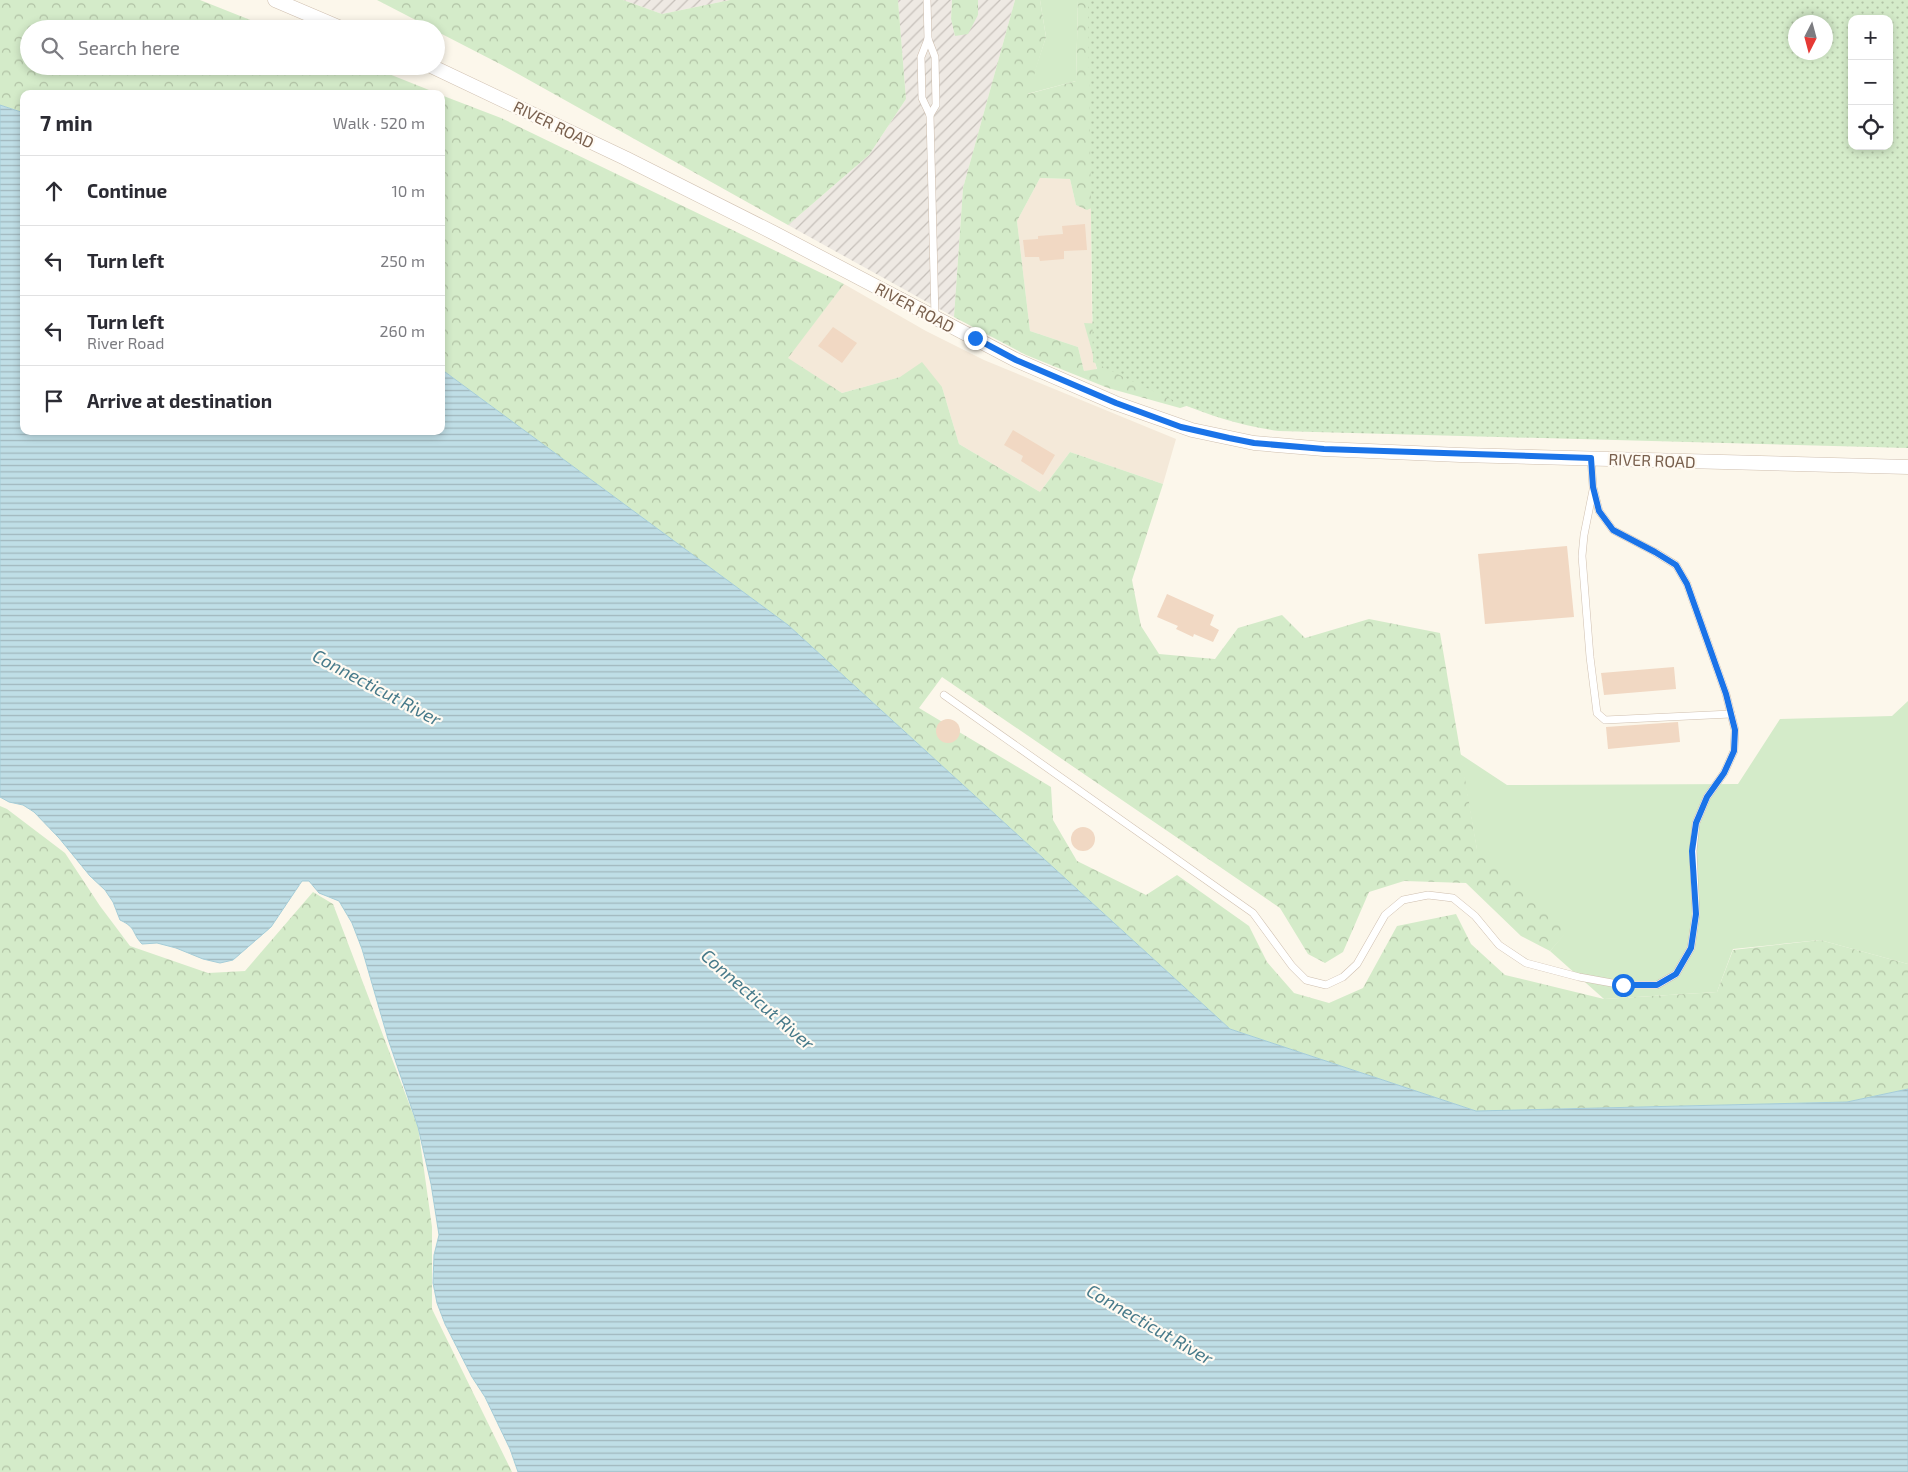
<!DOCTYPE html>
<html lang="en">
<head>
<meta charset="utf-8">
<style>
  :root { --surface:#fff; --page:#f7f7f7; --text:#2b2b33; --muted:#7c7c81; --line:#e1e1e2 }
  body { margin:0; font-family:"Exo 2",sans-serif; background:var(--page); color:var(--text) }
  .controls { position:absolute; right:15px; top:15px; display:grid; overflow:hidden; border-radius:10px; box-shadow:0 2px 8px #0003 }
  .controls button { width:45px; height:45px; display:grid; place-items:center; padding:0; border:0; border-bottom:1px solid var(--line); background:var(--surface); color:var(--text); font:25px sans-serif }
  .compass { position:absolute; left:1788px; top:15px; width:45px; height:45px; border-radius:50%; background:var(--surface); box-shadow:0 2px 8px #0003; rotate:186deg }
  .stop { position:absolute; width:15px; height:15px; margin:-11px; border:4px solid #1a73e8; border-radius:50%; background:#fff }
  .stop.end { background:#1a73e8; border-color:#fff; box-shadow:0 1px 5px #0008 }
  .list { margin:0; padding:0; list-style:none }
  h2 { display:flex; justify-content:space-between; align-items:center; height:65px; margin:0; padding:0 20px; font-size:21px }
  h2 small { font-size:16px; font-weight:400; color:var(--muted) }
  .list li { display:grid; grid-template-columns:32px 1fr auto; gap:15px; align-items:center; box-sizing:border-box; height:70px; padding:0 20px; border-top:1px solid var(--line) }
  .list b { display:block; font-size:19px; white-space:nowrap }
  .list p { margin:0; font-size:16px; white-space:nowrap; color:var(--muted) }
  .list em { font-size:16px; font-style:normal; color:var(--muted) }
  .icon { flex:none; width:28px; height:28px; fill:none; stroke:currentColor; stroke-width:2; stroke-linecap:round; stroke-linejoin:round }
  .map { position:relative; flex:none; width:1908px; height:1472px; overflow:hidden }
  .search { position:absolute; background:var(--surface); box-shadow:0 2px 8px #0003; left:20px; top:20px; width:425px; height:55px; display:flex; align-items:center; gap:12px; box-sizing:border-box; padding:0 18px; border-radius:28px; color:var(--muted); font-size:19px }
  .panel { position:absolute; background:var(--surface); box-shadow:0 2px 8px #0003; left:20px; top:90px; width:425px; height:345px; border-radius:10px }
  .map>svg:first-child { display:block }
  .residential { fill:#f4e9d9 }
  .industrial { fill:url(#industrial-furrows) }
  .green { fill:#d4ebc9 }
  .forest { fill:url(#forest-crowns) }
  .park { fill:url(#park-dots); fill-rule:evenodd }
  .water { fill:url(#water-rules); stroke:#a5cdd8 }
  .building { fill:#f1d8c3 }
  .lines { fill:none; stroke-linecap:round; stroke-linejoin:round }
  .lane-casing { stroke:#cfbfaf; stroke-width:8 }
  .street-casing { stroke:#cfbfaf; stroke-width:15 }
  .lane { stroke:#fff; stroke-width:7 }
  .street { stroke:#fff; stroke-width:14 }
  .route { stroke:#1a73e8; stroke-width:6 }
  .labels { text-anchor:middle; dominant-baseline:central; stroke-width:4.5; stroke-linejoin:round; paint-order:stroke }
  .street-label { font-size:16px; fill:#785f4d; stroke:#fffaf2 }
  .water-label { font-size:18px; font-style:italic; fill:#477a8a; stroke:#fffaf2 }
</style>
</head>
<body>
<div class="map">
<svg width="1908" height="1472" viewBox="0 0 1908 1472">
  <defs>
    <pattern id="industrial-furrows" width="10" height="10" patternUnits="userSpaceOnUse" patternTransform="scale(1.25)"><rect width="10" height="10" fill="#eee9e3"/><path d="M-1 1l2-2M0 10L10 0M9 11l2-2" fill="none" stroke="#c6c0ba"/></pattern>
    <pattern id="forest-crowns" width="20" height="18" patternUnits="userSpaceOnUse" patternTransform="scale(1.25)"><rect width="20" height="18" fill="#d4ebc9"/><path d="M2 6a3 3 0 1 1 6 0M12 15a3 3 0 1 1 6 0" fill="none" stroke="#b1c2a5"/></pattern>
    <pattern id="park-dots" width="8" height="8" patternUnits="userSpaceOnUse" patternTransform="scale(1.25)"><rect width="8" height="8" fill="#d4ebc9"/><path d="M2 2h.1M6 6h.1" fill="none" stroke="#b1c2a5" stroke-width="1.8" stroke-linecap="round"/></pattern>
    <pattern id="water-rules" width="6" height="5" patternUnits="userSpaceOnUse" patternTransform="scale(1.25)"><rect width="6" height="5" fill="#bfdee6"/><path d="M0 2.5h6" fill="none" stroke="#a0b7bd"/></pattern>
  </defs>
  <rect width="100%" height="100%" fill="#fcf7eb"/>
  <g class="residential">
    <polygon points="1040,178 1070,179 1076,205 1091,208 1092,324 1085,324 1097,370 1084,371 1078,347 1030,331 1017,221"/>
    <polygon points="844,284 926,331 984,360 1176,439 1163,484 1070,452 1040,492 959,444 942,387 900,377 842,393 787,358"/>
  </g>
  <g class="industrial">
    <polygon points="623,0 730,0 662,14"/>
    <polygon points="898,0 952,0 951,19 955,36 978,15 978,0 1015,0 963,188 954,317 788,225 869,155 906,99"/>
  </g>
  <g class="green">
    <polygon points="1040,0 1078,0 1076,81 1027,94 1046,37"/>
    <polygon points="1908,701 1908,964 1820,940 1733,949 1717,992 1604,999 1550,951 1566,932 1477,850 1460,754 1507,785 1738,784 1780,719 1892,716"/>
  </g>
  <g class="forest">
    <polygon points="0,0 200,0 273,29 29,29 29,66 369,66 439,94 24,94 24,113 0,105"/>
    <polygon points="377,0 623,0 662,14 730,0 898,0 906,99 869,155 788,225 502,65 436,31 436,29 433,29"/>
    <polygon points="952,0 978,0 978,15 968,34 955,36 951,19"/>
    <polygon points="1015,0 1040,0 1046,37 1028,94 1076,81 1078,0 1270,0 1110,200 1087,210 1076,205 1070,179 1040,178 1017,221 1030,331 1078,347 1084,371 1097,369 1084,323 1104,324 1196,403 1180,408 1108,388 1026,355 954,317 963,188"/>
    <polygon points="441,95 501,118 844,284 788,358 842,393 900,377 922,362 942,387 959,444 1040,492 1070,452 1163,484 1132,580 1141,626 1159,654 1215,659 1238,628 1282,615 1305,638 1369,619 1440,633 1477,849 1567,932 1550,951 1521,936 1466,883 1404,881 1369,892 1343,952 1325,963 1308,954 1280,908 942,677 919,708 1051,787 1053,820 1077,861 1146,895 1177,875 1249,926 1267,962 1294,993 1329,1003 1363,988 1397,926 1456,914 1471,944 1505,975 1604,999 1717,992 1733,950 1820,940 1908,964 1908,1089 1847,1102 1476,1111 1230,1029 788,625 441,369"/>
    <polygon points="0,806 7,809 65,853 100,906 130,946 208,973 245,971 313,892 333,904 418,1127 432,1227 432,1309 512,1472 0,1472"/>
  </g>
  <path class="park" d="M1088 0H1908V448L1279 431C1207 421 1157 393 1093 362ZM1852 19H1889V146H1852ZM1796 22H1826V52H1796Z"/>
  <path class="water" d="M0 105 24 113V431H441V369L788 625 1230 1029 1476 1111 1847 1102 1908 1089V1472H518L510 1449 485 1397 472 1377 445 1324 437 1303 433 1283 434 1255 439 1235 431 1184 418 1127 388 1039 362 949 352 923 339 901 319 893 309 881H302L271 927 233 960 220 963 203 959 176 948 157 943 142 944C131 932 137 928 120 920L113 902 105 890 90 876 59 838 34 812 23 805 9 802 0 797Z"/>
  <g class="building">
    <polygon points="1085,224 1087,250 1064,251 1064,259 1040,261 1039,257 1025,257 1023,240 1038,239 1038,236 1063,234 1062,226"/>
    <polygon points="833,327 857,343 842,363 818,346"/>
    <polygon points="1013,430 1055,455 1043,475 1021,461 1023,456 1004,445"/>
    <polygon points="1567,546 1574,617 1485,624 1478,554"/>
    <polygon points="1167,594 1214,615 1210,625 1219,630 1213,642 1194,634 1193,637 1176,629 1178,626 1157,617"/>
    <polygon points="1674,667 1676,689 1604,695 1601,673"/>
    <circle cx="948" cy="731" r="12"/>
    <polygon points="1678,722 1680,742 1608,749 1606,727"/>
    <circle cx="1083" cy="839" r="12"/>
  </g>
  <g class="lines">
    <g class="lane-casing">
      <g id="lane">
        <polyline points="927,0 928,39 935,57 936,105 930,115"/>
        <polyline points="928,39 921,57 922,98 930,115 935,317"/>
        <polyline points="1593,490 1584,535 1582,556 1590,657 1597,713 1605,720 1731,714"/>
        <polyline points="944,695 1253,913 1292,966 1306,980 1326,985 1343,977 1357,964 1385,915 1403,900 1428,895 1453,898 1475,916 1499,945 1526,963 1579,977 1623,985 1657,985 1676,974 1691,948 1696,914 1693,851 1696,823 1707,797 1724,773 1734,751 1735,730 1726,694 1687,584 1676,565 1655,552 1613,530 1599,511 1593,487 1591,458"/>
      </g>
    </g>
    <g class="street-casing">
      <g id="street">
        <polyline points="275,0 343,29"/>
        <polyline points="431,66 625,158 774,233 1016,360 1115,403 1192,430 1254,443 1324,449 1460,455 1908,467"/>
      </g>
    </g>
    <use href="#lane" class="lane"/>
    <use href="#street" class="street"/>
  </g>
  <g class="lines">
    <polyline class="route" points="975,338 1016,360 1116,403 1181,427 1229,438 1254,443 1324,449 1591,458 1593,487 1599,511 1613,530 1655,552 1676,565 1687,584 1726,694 1735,730 1734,751 1724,773 1707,797 1696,823 1692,851 1696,914 1691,948 1676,974 1657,985 1623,985"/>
  </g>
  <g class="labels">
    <g class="street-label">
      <text transform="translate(554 124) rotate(26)">RIVER ROAD</text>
      <text transform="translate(915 307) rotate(28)">RIVER ROAD</text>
      <text transform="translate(1652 460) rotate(2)">RIVER ROAD</text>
    </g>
    <g class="water-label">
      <text transform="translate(377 687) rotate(28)">Connecticut River</text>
      <text transform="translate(758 999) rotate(41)">Connecticut River</text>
      <text transform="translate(1150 1324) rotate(30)">Connecticut River</text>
    </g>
  </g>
</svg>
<div class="controls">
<button>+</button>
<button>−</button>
<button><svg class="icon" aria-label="locate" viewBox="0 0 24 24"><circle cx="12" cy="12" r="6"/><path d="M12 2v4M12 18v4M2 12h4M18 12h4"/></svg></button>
</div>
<svg class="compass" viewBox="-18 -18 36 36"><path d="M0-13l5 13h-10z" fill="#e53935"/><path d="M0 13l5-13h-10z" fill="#7c7c81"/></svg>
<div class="stop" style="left:1623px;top:985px"></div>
<div class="stop end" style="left:975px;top:338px"></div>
<div class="search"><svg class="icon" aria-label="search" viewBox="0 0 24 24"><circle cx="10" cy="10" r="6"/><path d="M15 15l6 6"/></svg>Search here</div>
<section class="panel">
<h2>7 min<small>Walk · 520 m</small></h2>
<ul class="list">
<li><svg class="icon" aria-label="ahead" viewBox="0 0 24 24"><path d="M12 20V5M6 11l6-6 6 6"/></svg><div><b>Continue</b></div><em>10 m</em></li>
<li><svg class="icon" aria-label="left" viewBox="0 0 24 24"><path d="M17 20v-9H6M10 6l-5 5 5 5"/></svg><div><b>Turn left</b></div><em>250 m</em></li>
<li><svg class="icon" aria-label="left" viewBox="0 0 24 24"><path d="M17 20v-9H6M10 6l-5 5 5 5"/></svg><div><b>Turn left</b><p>River Road</p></div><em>260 m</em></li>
<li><svg class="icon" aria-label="arrive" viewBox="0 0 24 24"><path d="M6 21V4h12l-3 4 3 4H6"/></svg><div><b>Arrive at destination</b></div></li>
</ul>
</section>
</div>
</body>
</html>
